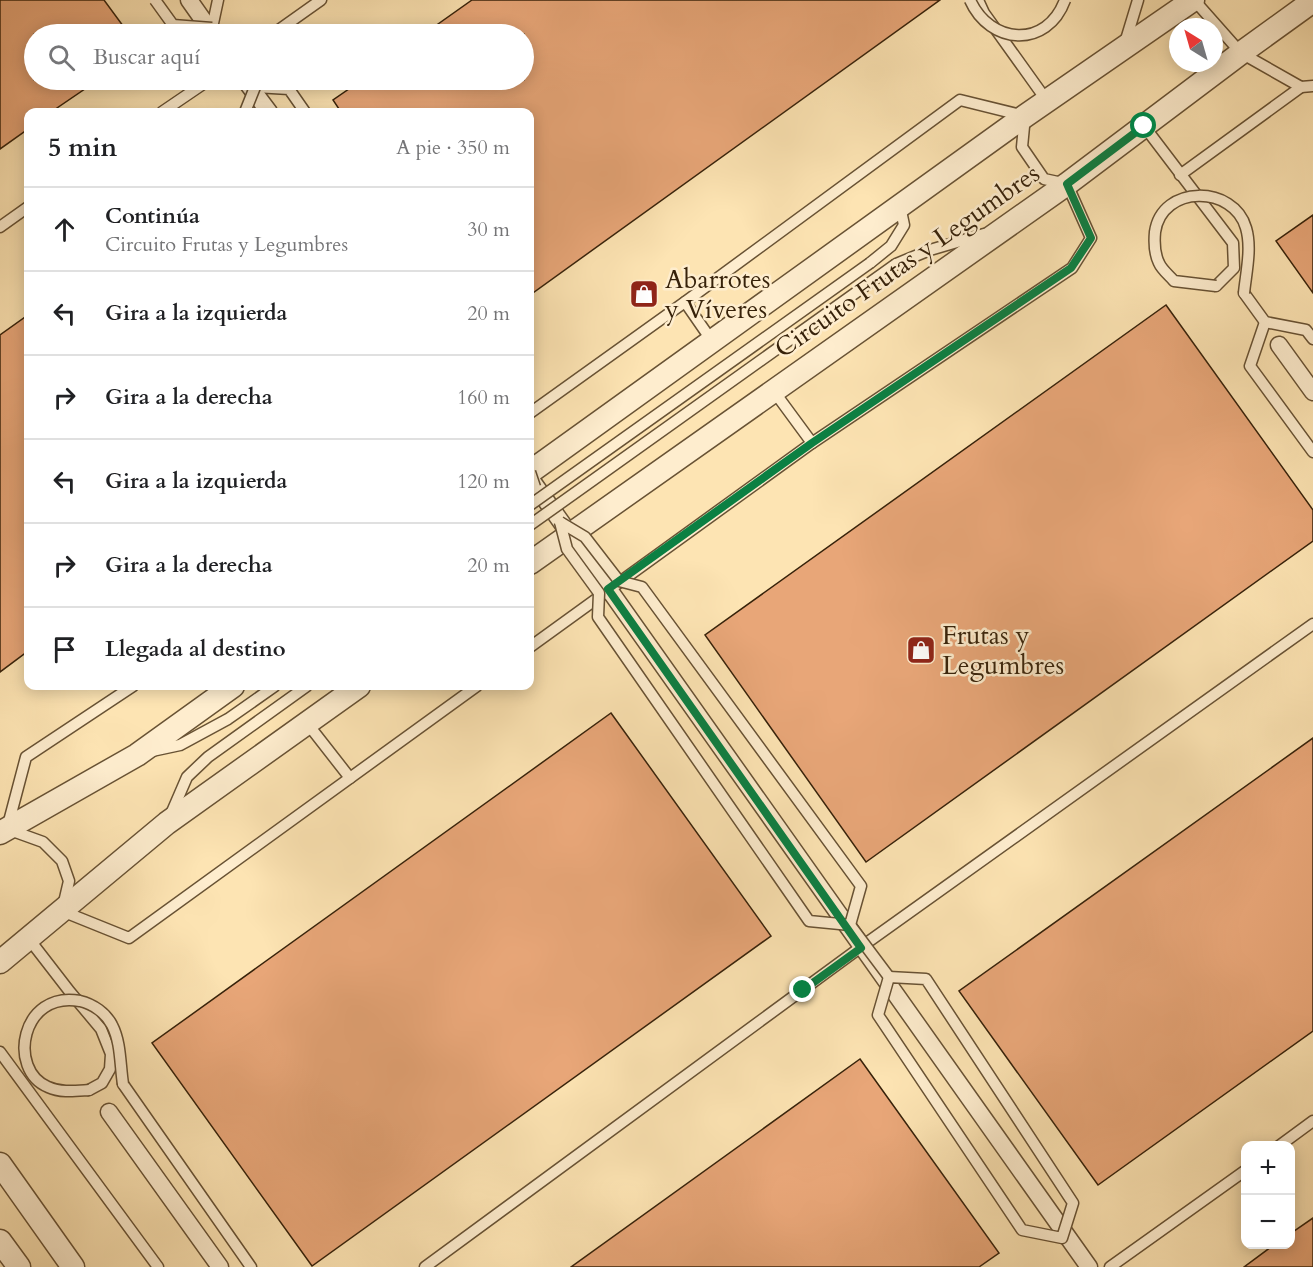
<!DOCTYPE html>
<html lang="es">
<head>
<meta charset="utf-8">
<style>
  :root { --surface:#fff; --page:#f2f2f2; --text:#202124; --muted:#757577; --line:#e0e0e0 }
  body { margin:0; font-family:Cardo,serif; background:var(--page); color:var(--text) }
  .controls { position:absolute; right:18px; bottom:18px; display:grid; overflow:hidden; border-radius:12px; box-shadow:0 3px 15px #0003 }
  .controls button { width:54px; height:54px; display:grid; place-items:center; padding:0; border:0; border-bottom:2px solid var(--line); background:var(--surface); color:var(--text); font:30px sans-serif }
  .compass { position:absolute; left:1169px; top:18px; width:54px; height:54px; border-radius:50%; background:var(--surface); box-shadow:0 3px 15px #0003; rotate:323deg }
  .stop { position:absolute; width:18px; height:18px; margin:-14px; border:4px solid #0b8043; border-radius:50%; background:#fff }
  .stop.end { background:#0b8043; border-color:#fff; box-shadow:0 2px 6px #0008 }
  .list { margin:0; padding:0; list-style:none }
  h2 { display:flex; justify-content:space-between; align-items:center; height:78px; margin:0; padding:0 24px; font-size:26px }
  h2 small { font-size:20px; font-weight:400; color:var(--muted) }
  .list li { display:grid; grid-template-columns:39px 1fr auto; gap:18px; align-items:center; box-sizing:border-box; height:84px; padding:0 24px; border-top:2px solid var(--line) }
  .list b { display:block; font-size:22px; white-space:nowrap }
  .list p { margin:0; font-size:20px; white-space:nowrap; color:var(--muted) }
  .list em { font-size:20px; font-style:normal; color:var(--muted) }
  .icon { flex:none; width:33px; height:33px; fill:none; stroke:currentColor; stroke-width:2; stroke-linecap:round; stroke-linejoin:round }
  .map { position:relative; flex:none; width:1313px; height:1267px; overflow:hidden }
  .search { position:absolute; background:var(--surface); box-shadow:0 3px 15px #0003; left:24px; top:24px; width:510px; height:66px; display:flex; align-items:center; gap:15px; box-sizing:border-box; padding:0 21px; border-radius:33px; color:var(--muted); font-size:22px }
  .panel { position:absolute; background:var(--surface); box-shadow:0 3px 15px #0003; left:24px; top:108px; width:510px; height:582px; border-radius:12px }
  .map>svg:first-child { display:block }
  .building { fill:#e8a678; stroke:#37220a; stroke-width:1.5 }
  .lines { fill:none; stroke-linecap:round; stroke-linejoin:round }
  .service-casing { stroke:#685234; stroke-width:13 }
  .pedestrian-casing { stroke:#685234; stroke-width:19 }
  .minor-casing { stroke:#685234; stroke-width:25 }
  .service { stroke:#feedce; stroke-width:10 }
  .pedestrian { stroke:#feedce; stroke-width:16 }
  .minor { stroke:#feedce; stroke-width:22 }
  .service-bridge-casing { stroke:#685234; stroke-width:13; stroke-linecap:butt }
  .service-bridge { stroke:#feedce; stroke-width:10 }
  .route { stroke:#0b8043; stroke-width:8 }
  .labels { text-anchor:middle; dominant-baseline:central; stroke-width:5; stroke-linejoin:round; paint-order:stroke }
  .street-label { font-size:26px; fill:#37220a; stroke:#feedce }
  .poi-label { font-size:26px; fill:#37220a; stroke:#feedce; text-anchor:start }
</style>
</head>
<body>
<div class="map">
<svg width="1313" height="1267" viewBox="0 0 1313 1267">
  <rect width="100%" height="100%" fill="#fde4b3"/>
  <filter id="stains"><feTurbulence type="fractalNoise" baseFrequency=".00333" numOctaves="4"/><feColorMatrix values="0 0 0 0 .2 0 0 0 0 .09 0 0 0 0 .02 0 0 0 .5 -.17"/></filter>
  <radialGradient id="worn" r=".72"><stop offset=".6" stop-color="#630" stop-opacity="0"/><stop offset="1" stop-color="#630" stop-opacity=".3"/></radialGradient>
  <g class="building">
    <polygon points="0,0 104,0 129,34 34,34 34,80 98,80 51,112 28,112 28,129 0,149"/>
    <polygon points="472,0 940,0 530,295 530,112 341,112 333,100 362,80 524,80 524,34 424,34"/>
    <polygon points="1313,215 1313,293 1276,241"/>
    <polygon points="1166,305 1313,510 1313,541 866,862 705,635"/>
    <polygon points="28,315 28,651 0,672 0,335"/>
    <polygon points="611,713 771,936 312,1266 152,1043"/>
    <polygon points="1313,738 1313,1031 1098,1185 959,991"/>
    <polygon points="860,1059 999,1253 979,1267 571,1267"/>
    <polygon points="1313,1218 1313,1267 1244,1267 1275,1244 1290,1244 1290,1234"/>
  </g>
  <g class="lines">
    <g class="service-casing">
      <g id="service">
        <polyline points="978,0 984,13 1047,101"/>
        <polyline points="1194,0 1241,53 1301,87 1313,86"/>
        <polyline points="215,32 212,28 218,0"/>
        <polyline points="273,34 321,0"/>
        <polyline points="1125,43 1138,0"/>
        <polyline points="250,80 255,87 289,89 305,112"/>
        <polyline points="162,112 209,80"/>
        <polyline points="1144,126 1233,243 1234,268 1216,286"/>
        <polyline points="1180,175 1301,87"/>
        <polyline points="0,227 28,207"/>
        <polyline points="870,263 891,246 904,225 900,206"/>
        <polyline points="896,264 930,250 984,234"/>
        <polyline points="1244,293 1265,322 1306,330 1313,339"/>
        <polyline points="685,302 712,341"/>
        <polyline points="1265,322 1250,366 1313,452"/>
        <polyline points="773,390 812,443"/>
        <polyline points="530,413 685,302 960,100 1025,116 1022,147 1044,179 1067,184 1091,238 1072,268 812,443 530,647"/>
        <polyline points="133,686 26,757 7,829 43,842 62,861 69,881 62,911 129,938 477,686"/>
        <polyline points="307,723 350,778"/>
        <polyline points="152,751 180,745 228,719 275,686"/>
        <polyline points="171,814 187,777 208,757 307,686"/>
        <polyline points="29,939 70,992 101,1029 111,1054 110,1069 102,1083 89,1090"/>
        <polyline points="0,1052 158,1267"/>
        <polyline points="123,1084 251,1267"/>
        <polyline points="1279,1146 1313,1121"/>
        <polyline points="425,1267 861,947 1313,624"/>
        <polyline points="1110,1267 1246,1170"/>
      </g>
    </g>
    <g class="pedestrian-casing">
      <g id="pedestrian">
        <polyline points="189,0 213,34"/>
        <polyline points="245,80 269,112"/>
        <polyline points="1279,345 1313,392"/>
        <polyline points="530,478 1089,1267"/>
        <polyline points="109,1112 220,1267"/>
      </g>
    </g>
    <g class="minor-casing">
      <g id="minor">
        <polyline points="530,472 1025,116 1193,0"/>
        <polyline points="530,563 1067,184 1241,53 1313,1"/>
        <polyline points="0,833 137,755 233,686"/>
        <polyline points="0,962 167,823 359,686"/>
        <polyline points="0,1164 73,1267"/>
        <polyline points="0,1241 19,1267"/>
      </g>
    </g>
    <use href="#service" class="service"/>
    <use href="#pedestrian" class="pedestrian"/>
    <use href="#minor" class="minor"/>
    <g class="service-bridge-casing">
      <g id="service-bridge">
        <polyline points="155,0 173,25 212,28"/>
        <path d="M970 0C990 45 1047 49 1065 0"/>
        <polyline points="245,112 255,87"/>
        <path d="M1216 286 1174 281C1169 275 1162 270 1159 263 1154 253 1154 243 1155 232 1162 184 1234 185 1246 228 1252 248 1246 273 1244 293"/>
        <polyline points="530,472 535,487"/>
        <polyline points="530,505 870,263"/>
        <polyline points="560,522 567,549 599,593 598,617 809,921 850,925 889,977"/>
        <polyline points="560,522 585,537 619,581 642,587 861,886 850,925"/>
        <polyline points="530,525 896,264"/>
        <polygon points="889,977 926,979 1073,1203 1062,1238 1022,1230 878,1015"/>
        <path d="M89 1090C75 1091 61 1093 48 1087 7 1070 21 990 80 1001 93 1004 106 1013 112 1025 121 1042 120 1065 123 1084"/>
      </g>
    </g>
    <use href="#service-bridge" class="service-bridge"/>
  </g>
  <g class="lines">
    <polyline class="route" points="803,990 861,948 608,589 812,443 1071,268 1091,238 1067,184 1144,126"/>
  </g>
  <defs>
    <g id="shop-square" transform="scale(1.5)"><rect x="-9" y="-9" width="18" height="18" rx="4" fill="#8f2418" stroke="#feedce"/><path d="M-5-2.5h2.3a2.7 3.5 0 0 1 5.4 0H5L5.5 6h-11ZM-1.5-2.5h3a1.5 2.3 0 0 0-3 0Z" fill="#fff"/></g>
  </defs>
  <g fill-rule="evenodd">
    <use href="#shop-square" x="644" y="294"/>
    <use href="#shop-square" x="921" y="650"/>
  </g>
  <g class="labels">
    <g class="street-label">
      <text transform="translate(907 261) rotate(-35)">Circuito Frutas y Legumbres</text>
    </g>
    <g class="poi-label">
      <text x="665" y="279">Abarrotes<tspan x="665" dy="30">y Víveres</tspan></text>
      <text x="942" y="635">Frutas y<tspan x="942" dy="30">Legumbres</tspan></text>
    </g>
  </g>
  <rect width="100%" height="100%" filter="url(#stains)"/>
  <rect width="100%" height="100%" fill="url(#worn)"/>
</svg>
<div class="controls">
<button>+</button>
<button>−</button>
</div>
<svg class="compass" viewBox="-18 -18 36 36"><path d="M0-13l5 13h-10z" fill="#e53935"/><path d="M0 13l5-13h-10z" fill="#757577"/></svg>
<div class="stop" style="left:1144px;top:126px"></div>
<div class="stop end" style="left:803px;top:990px"></div>
<div class="search"><svg class="icon" aria-label="search" viewBox="0 0 24 24"><circle cx="10" cy="10" r="6"/><path d="M15 15l6 6"/></svg>Buscar aquí</div>
<section class="panel">
<h2>5 min<small>A pie · 350 m</small></h2>
<ul class="list">
<li><svg class="icon" aria-label="ahead" viewBox="0 0 24 24"><path d="M12 20V5M6 11l6-6 6 6"/></svg><div><b>Continúa</b><p>Circuito Frutas y Legumbres</p></div><em>30 m</em></li>
<li><svg class="icon" aria-label="left" viewBox="0 0 24 24"><path d="M17 20v-9H6M10 6l-5 5 5 5"/></svg><div><b>Gira a la izquierda</b></div><em>20 m</em></li>
<li><svg class="icon" aria-label="right" viewBox="0 0 24 24"><path d="M7 20v-9h11M14 6l5 5-5 5"/></svg><div><b>Gira a la derecha</b></div><em>160 m</em></li>
<li><svg class="icon" aria-label="left" viewBox="0 0 24 24"><path d="M17 20v-9H6M10 6l-5 5 5 5"/></svg><div><b>Gira a la izquierda</b></div><em>120 m</em></li>
<li><svg class="icon" aria-label="right" viewBox="0 0 24 24"><path d="M7 20v-9h11M14 6l5 5-5 5"/></svg><div><b>Gira a la derecha</b></div><em>20 m</em></li>
<li><svg class="icon" aria-label="arrive" viewBox="0 0 24 24"><path d="M6 21V4h12l-3 4 3 4H6"/></svg><div><b>Llegada al destino</b></div></li>
</ul>
</section>
</div>
</body>
</html>
